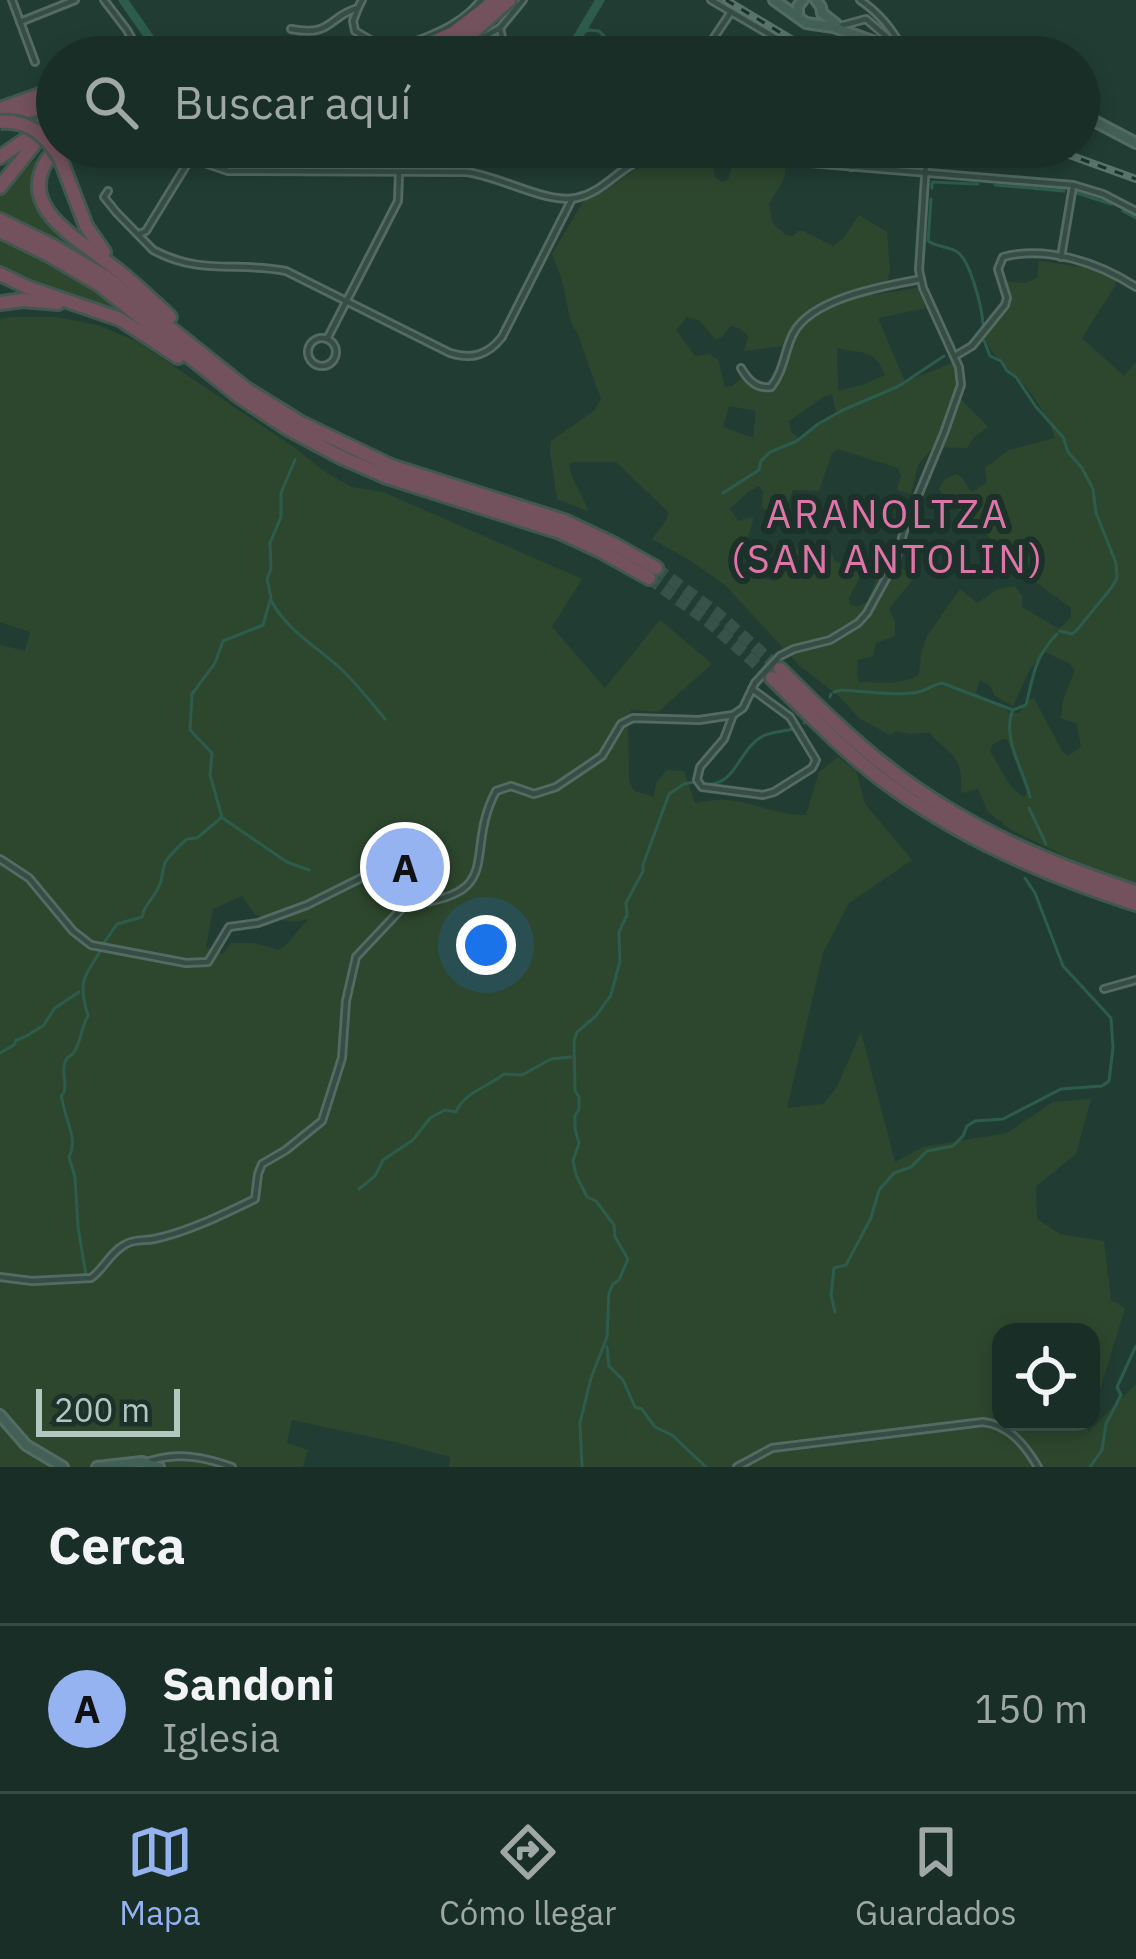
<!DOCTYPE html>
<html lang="es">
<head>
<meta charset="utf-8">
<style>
  :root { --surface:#192e26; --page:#22362e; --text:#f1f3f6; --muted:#9fa8a7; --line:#374a43; --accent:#95b2f1 }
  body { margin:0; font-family:"IBM Plex Sans",sans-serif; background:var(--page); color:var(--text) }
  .controls { position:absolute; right:36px; bottom:36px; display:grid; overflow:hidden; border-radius:24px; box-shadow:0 6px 18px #0003 }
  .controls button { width:108px; height:108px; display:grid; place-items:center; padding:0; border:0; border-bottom:3px solid var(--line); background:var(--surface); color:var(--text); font:60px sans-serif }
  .scale { position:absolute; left:36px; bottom:30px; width:144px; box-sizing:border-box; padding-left:12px; border:6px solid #b1c8c1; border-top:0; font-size:33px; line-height:42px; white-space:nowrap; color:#b1c8c1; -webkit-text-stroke:9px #1b312a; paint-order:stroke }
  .you { position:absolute; left:486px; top:945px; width:42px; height:42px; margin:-30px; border:9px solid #fff; border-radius:50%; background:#1a73e8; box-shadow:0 0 0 18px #1a73e833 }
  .badge { display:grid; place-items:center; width:78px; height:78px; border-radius:50%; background:var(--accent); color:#111; font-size:39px; font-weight:700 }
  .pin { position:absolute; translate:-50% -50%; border:6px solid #fff; box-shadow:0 3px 12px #0006 }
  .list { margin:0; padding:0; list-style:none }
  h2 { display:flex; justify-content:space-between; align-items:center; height:156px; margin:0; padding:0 48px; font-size:51px }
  h2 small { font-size:39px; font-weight:400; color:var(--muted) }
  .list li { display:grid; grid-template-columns:78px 1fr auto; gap:36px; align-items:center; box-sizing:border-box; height:168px; padding:0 48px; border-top:3px solid var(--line) }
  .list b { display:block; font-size:45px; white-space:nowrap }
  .list p { margin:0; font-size:39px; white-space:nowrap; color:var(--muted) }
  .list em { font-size:39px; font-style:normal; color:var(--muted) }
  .icon { flex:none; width:66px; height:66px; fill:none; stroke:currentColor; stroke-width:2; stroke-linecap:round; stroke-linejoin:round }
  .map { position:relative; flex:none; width:1136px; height:1467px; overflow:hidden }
  .search { position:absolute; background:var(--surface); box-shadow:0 6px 18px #0003; left:36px; right:36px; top:36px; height:132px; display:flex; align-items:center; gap:30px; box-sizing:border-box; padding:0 42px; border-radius:66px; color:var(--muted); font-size:45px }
  .sheet { height:324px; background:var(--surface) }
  nav { display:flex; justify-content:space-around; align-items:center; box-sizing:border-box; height:168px; border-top:3px solid var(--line); background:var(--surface); font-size:33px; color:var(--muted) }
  nav a { display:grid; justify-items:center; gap:6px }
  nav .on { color:var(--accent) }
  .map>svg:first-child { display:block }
  .green { fill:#2d472e; fill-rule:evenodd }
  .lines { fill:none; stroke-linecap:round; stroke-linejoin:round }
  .stream { stroke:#2d5c4c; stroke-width:3 }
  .river { stroke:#2d5c4c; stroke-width:9 }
  .highway-tunnel { stroke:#375248; stroke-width:12; stroke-dasharray:12 6; stroke-linecap:butt }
  .street-casing { stroke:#546b63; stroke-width:10 }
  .secondary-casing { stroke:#546b63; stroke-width:14 }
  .highway-casing { stroke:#415750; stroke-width:18 }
  .street { stroke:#354d45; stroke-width:4.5 }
  .secondary { stroke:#436057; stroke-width:8 }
  .highway { stroke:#73525d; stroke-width:12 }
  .rail-casing { stroke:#57746a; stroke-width:8 }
  .rail { stroke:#1b312a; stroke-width:3; stroke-dasharray:9; stroke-linecap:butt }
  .highway-bridge-casing { stroke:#415750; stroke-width:18; stroke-linecap:butt }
  .highway-bridge { stroke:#73525d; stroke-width:12 }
  .labels { text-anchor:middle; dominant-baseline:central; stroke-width:12; stroke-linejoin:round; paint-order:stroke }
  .neighbourhood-label { font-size:39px; letter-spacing:3px; fill:#df74a8; stroke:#1b312a }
</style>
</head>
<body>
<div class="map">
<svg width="1136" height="1467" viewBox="0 0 1136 1467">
  <rect width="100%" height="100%" fill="#213d33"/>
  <g class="green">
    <polygon points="49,147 45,158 41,206 160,313 61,245 0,212 0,192"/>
    <path d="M689 154 712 157 715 177 722 182 728 180 732 166 735 163 766 166 783 164C791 178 775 190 769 204L773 224 786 235 793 236 798 231H803L833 246 843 239 859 215 887 232 890 272 887 281 872 285 873 295 917 288 926 308 878 318 905 382 957 361 958 358 959 397 988 427 974 437 967 448 933 447 918 465 911 494 897 490 901 475 898 468 838 449 832 453 819 491 793 490 781 520 762 507 763 492 759 486 748 492 730 509 738 521 754 517 740 564C747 574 764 579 776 581L784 574 798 547H828L835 561 862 573 849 598 850 604 857 607 867 602 878 575 894 562 914 578 889 609 895 622V636L876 643 873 656 858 660 857 675 859 682C880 682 897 686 919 675L921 653 927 636 960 589 977 603 998 589 1015 586 1022 596V607L1059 629 1071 617V608L1011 564 994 541 944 498 939 489 945 479 956 474 962 477 969 490 973 492 987 482 985 468 1009 450 1055 438C1049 420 1037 400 1025 386 1009 368 987 355 984 330 1002 312 1016 308 1003 281L1025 283 1037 278 1039 261 1089 268 1118 281 1082 338 1124 376 1136 362V886L1081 864 1013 831 988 812 978 789 961 793C963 752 951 758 929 732L909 734 896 731 890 735 859 718 840 697 800 666 725 585 688 559 652 539 667 519 668 512 616 462H574L569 464C570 480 584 495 588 511L557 499 550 451 551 441 595 410 601 399 578 335 571 323 562 280 552 254 583 202 640 167ZM687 317 699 320 715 339 721 338 731 326 741 329 748 337 744 351 785 346 789 348 780 379 772 384 745 375 732 386 725 387 718 360 709 354 695 356 676 330ZM837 348C859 354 875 347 885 375L865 384 838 391ZM832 394 836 412 799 438 791 432 789 421 825 396ZM729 406 756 411 753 438 723 427ZM1045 652 1070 664 1075 670 1063 700 1061 718 1077 724 1081 747 1068 756 1062 751 1034 698 1028 700 1019 713H1012L976 693 980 680 990 686 995 696 1013 706 1030 669ZM1002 739H1007L1027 792 1024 797C1006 786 1001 768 990 751L992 745Z"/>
    <polygon points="0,238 59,265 97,288 149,331 0,270"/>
    <path d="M12 317H56L98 325 138 342 295 448 325 472 352 487 383 492 582 579 552 627 605 688 660 620 712 664 658 712 632 710 628 715 629 781 634 791 654 797 656 783 667 770 684 771 695 803C705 802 716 799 726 800 755 802 774 815 806 815L819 772 838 757 856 770 865 804 912 860 849 903 823 953 787 1108 823 1104 837 1087 861 1032 895 1162 923 1147 1007 1133 1053 1102 1091 1099 1076 1154 1036 1186 1037 1219 1060 1234 1104 1241 1111 1300 1125 1308 1091 1419V1332H1001V1422H1090L1088 1432 1136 1384V1467H449L450 1457 399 1443 292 1420 287 1443 308 1450 303 1467H0V645L25 651 30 632 0 622V319ZM242 896 255 915 293 922 308 919 286 945 278 950 255 943H231L223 954 206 947 213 909Z"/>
  </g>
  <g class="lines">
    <g class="stream">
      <polyline points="581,34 589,30 599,31 607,39 637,49 649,57"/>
      <polyline points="871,147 885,159 914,164"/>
      <polyline points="995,185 1064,191"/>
      <polyline points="932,188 932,182 978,184"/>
      <polyline points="1077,193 1111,204"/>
      <path d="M931 199 928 241C937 247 946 246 956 251 970 258 982 308 983 324"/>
      <polyline points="1123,211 1136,218"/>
      <polyline points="984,340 990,356 1001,361 1007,371 1016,377 1036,407 1063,437 1068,452 1082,468 1093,489 1096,513 1116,563 1117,578 1112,587 1076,631 1072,634 1060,631"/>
      <polyline points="723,493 759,470 761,461 770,452 797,441 818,424 843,410 899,386 944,356"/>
      <path d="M271 600C285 629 317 647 340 668 357 684 371 702 385 719"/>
      <path d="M834 692 841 690C864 691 890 696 913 693 925 692 931 685 942 683L1013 710"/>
      <polyline points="830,697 831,694"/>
      <polyline points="804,723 806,721"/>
      <path d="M704 784C737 787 737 750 763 736 771 732 784 731 793 729"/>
      <path d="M1030 797C1024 770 1001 738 1013 710L1026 705C1034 674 1034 658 1057 634"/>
      <polyline points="1029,808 1046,844"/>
      <polyline points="224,819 287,862 309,870"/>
      <path d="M104 943 117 924 142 917C145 902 157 896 161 881 162 878 163 865 166 861 169 856 182 843 187 839L197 838 222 817 210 775 212 753 190 730 192 694 215 663 223 641 263 625 271 597 267 579 271 569 270 543 281 517V493L295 460"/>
      <path d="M0 1053 14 1045 16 1040C27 1038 34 1030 43 1026L55 1008 79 992"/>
      <path d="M359 1189 375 1176 383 1160 413 1140 430 1118 445 1110 456 1112C464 1092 488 1087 504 1074L522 1075 551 1059 571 1057"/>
      <path d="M86 1275 78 1227 75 1177 69 1157C78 1139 67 1124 63 1104 59 1086 64 1103 65 1086 65 1076 61 1068 67 1058 69 1056 73 1055 74 1052 81 1042 81 1027 88 1016 78 981 83 979 101 950"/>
      <polyline points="835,1312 831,1295 834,1268 846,1265 871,1218 879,1190 894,1173 911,1167 927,1151 953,1146 963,1136 967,1126 975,1121 1003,1119 1061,1089 1102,1086 1109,1081 1113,1048 1111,1018 1063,966 1035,893 1025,878"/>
      <polyline points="607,1347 609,1366 623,1380 635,1407 642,1409 655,1427 672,1435 706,1467"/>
      <polyline points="582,1467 580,1423 591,1378 607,1337 609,1293 613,1284 619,1280 628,1259 615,1237 614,1225 596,1201 587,1197 576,1175 573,1161 579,1143 575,1129 575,1116 579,1109 579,1097 575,1091 574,1041 577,1032 596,1016 611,995 620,961 619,932 627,915 626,903 643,871 643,865 669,794 684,784 694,782"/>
      <polyline points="1090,1467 1102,1450 1106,1424 1121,1395 1117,1387 1136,1346"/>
    </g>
    <g class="river">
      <polyline points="123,0 149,37 154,57"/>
      <polyline points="566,57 600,0"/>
      <polyline points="207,147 239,154 422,153 451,147"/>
    </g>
    <g class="highway-tunnel">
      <polyline points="656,568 718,614 780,669"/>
      <polyline points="649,578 709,622 772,678"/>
    </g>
    <g class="street-casing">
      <g id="street">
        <polyline points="12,0 35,62"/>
        <polyline points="104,0 127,30 142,57"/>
        <polyline points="711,0 808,57"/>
        <path d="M860 0C882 15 896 33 906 57"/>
        <path d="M358 8 353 21 355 31 386 49C418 43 461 27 481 0"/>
        <polyline points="20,22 75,0"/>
        <polyline points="840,26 866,19 887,37 892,47"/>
        <polyline points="500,28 503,42 519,57"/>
        <path d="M291 29C333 37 328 16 358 8L362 0"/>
        <polyline points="447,57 500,28 523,0"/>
        <polyline points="701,57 731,12"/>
        <path d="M181 147 202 162 228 171 466 172C500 176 546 204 576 198 600 193 613 175 633 164 651 155 669 154 689 153L1073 185 1103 194 1136 211"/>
        <polyline points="851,167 854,147"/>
        <path d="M108 191 104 197 116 212 153 250C201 276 238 261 286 271L450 353C472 360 488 355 502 337L572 199"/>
        <polyline points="139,234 146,231 192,156"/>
        <polyline points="1061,257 1073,186"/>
        <circle cx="322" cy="352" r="14"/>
        <polyline points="327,339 398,201 399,173"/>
        <path d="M955 356 972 346 1005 305 1007 298 998 269 1003 257C1047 245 1099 263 1136 287"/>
        <path d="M741 368C748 380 756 389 771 387 784 371 784 352 793 334 811 298 884 286 921 279"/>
        <polyline points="733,715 724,739 700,767 697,780 702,787 763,795 774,792 812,768 816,760 790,717 752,689"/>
        <path d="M0 859 29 878 73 931 91 945 186 963 208 962 229 927 258 923 307 905 375 871C397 871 404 885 405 905"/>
        <polyline points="1104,989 1136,980"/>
        <path d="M0 1277 32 1281 91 1278C104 1269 110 1252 126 1244 135 1239 144 1241 154 1239 188 1232 224 1214 255 1199L258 1174 262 1164 286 1150 322 1121 342 1058 346 1001 356 957 405 905C509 895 462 855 496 791L511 786 534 794 556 787 602 756 621 724 633 718 699 720 733 715 743 708 755 683 780 656 794 649 830 640 858 623 867 613 896 560 905 527 944 433 961 385 959 367 923 288 919 270 927 147"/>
        <path d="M150 1461C179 1452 204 1457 232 1467"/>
        <path d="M737 1467 772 1448 983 1422C1009 1425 1025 1445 1038 1467"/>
      </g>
    </g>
    <g class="secondary-casing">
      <g id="secondary">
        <polyline points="774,0 806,23 833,27 898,50"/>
        <polyline points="816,0 821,7 822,13 836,24"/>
        <polyline points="798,17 798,6 803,0"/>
        <polyline points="895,48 915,57"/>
        <polyline points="1079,113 1136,143"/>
        <polyline points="0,1415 26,1445 63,1467"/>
        <polyline points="97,1467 142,1462 159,1467"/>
      </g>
    </g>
    <g class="highway-casing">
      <g id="highway">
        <polyline points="398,57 453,33 496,0"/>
        <polyline points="428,57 474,31 509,0"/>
        <polyline points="0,109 57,89"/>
        <polyline points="15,115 57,103"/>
        <polyline points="40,125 57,116"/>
        <path d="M52 153C40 168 34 187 44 205 56 230 99 254 121 273 138 287 154 302 170 317"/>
        <polyline points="0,157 34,134"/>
        <polyline points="60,158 86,226 104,252"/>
        <polyline points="0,187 39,138"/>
        <polyline points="0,220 53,246 106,277 246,389 301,423 391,466 564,521 615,545 656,568"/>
        <polyline points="0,231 49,255 100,285 240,397 287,428 341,457 387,477 560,532 599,550 649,578"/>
        <polyline points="0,274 29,288 120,319 178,357"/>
        <polyline points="0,303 23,300 58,303"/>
        <path d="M780 669C815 704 850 739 889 769 964 827 1047 863 1136 892"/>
        <path d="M772 678C807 712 841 748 880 778 958 837 1044 874 1136 904"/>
      </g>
    </g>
    <use href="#street" class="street"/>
    <use href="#secondary" class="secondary"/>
    <use href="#highway" class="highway"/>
    <g class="rail-casing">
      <g id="rail">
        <polyline points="726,0 821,57"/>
        <polyline points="1047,147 1136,179"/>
      </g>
    </g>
    <use href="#rail" class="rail"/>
    <g class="highway-bridge-casing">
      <path id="highway-bridge" d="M0 122C29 120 46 135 60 158"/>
    </g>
    <use href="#highway-bridge" class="highway-bridge"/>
  </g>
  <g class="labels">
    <g class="neighbourhood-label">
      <text x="888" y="513">ARANOLTZA<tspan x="888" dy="45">(SAN ANTOLIN)</tspan></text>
    </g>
  </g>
</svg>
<div class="controls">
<button><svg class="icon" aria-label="locate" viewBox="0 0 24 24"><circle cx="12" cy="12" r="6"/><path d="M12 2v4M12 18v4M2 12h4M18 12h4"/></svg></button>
</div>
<div class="scale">200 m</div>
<div class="you"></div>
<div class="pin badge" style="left:405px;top:867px">A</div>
<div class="search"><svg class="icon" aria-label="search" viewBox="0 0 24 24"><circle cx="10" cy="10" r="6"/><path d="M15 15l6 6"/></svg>Buscar aquí</div>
</div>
<section class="sheet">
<h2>Cerca<small></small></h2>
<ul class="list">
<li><span class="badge">A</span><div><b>Sandoni</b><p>Iglesia</p></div><em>150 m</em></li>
</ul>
</section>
<nav>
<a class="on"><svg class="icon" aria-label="map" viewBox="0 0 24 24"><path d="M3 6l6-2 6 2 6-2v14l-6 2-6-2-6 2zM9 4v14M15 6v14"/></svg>Mapa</a>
<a><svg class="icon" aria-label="directions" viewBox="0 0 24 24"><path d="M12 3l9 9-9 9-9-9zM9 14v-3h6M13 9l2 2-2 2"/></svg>Cómo llegar</a>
<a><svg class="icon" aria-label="saved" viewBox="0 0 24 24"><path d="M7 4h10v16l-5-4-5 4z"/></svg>Guardados</a>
</nav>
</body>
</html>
